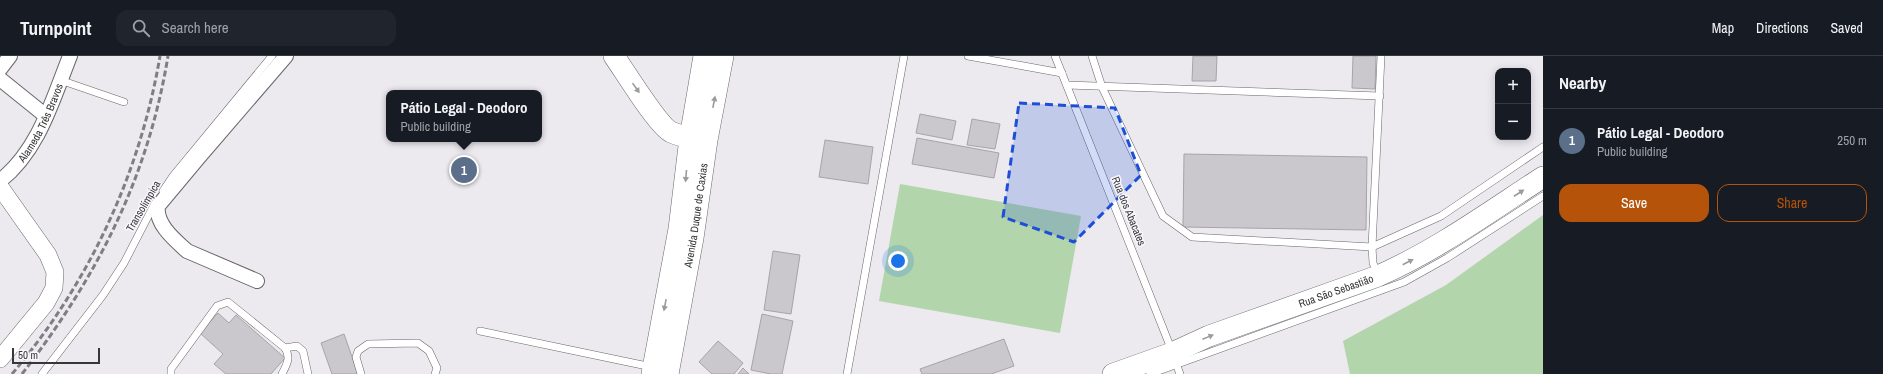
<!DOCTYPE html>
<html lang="en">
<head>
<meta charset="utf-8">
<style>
  :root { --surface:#171b24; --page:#20242c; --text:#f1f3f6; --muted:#9ea1a6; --line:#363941; --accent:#b45309 }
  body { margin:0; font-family:"Archivo Narrow",sans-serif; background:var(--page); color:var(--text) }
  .controls { position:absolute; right:12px; top:12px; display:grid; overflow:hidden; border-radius:8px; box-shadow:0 2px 10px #0003 }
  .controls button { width:36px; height:36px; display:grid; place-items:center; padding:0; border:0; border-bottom:1px solid var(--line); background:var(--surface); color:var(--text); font:20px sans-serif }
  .scale { position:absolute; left:12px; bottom:10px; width:88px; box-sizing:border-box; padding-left:4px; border:2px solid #373638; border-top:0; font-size:11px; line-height:14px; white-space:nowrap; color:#373638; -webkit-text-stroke:3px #f9f7fc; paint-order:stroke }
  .you { position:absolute; left:898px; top:205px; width:14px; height:14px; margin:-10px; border:3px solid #fff; border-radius:50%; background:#1a73e8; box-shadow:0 0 0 6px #1a73e833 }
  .badge { display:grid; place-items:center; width:26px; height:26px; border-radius:50%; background:var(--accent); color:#fff; font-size:13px; font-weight:700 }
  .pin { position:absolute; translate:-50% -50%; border:2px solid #fff; box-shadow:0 1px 4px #0006 }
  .popup { position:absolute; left:386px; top:34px; width:156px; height:52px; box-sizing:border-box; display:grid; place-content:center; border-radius:8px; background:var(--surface); filter:drop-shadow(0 1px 3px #0005); font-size:13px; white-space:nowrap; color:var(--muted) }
  .popup b { font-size:15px; color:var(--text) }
  .popup::after { content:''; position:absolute; left:50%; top:100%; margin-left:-8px; border:8px solid transparent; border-top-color:var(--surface) }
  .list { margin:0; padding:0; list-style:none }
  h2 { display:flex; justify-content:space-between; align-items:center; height:52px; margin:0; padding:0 16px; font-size:17px }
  h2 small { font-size:13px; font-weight:400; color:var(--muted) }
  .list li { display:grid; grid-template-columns:26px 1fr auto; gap:12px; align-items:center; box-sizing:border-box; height:64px; padding:0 16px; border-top:1px solid var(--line) }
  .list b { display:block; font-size:15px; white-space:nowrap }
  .list p { margin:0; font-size:13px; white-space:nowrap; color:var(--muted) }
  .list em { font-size:13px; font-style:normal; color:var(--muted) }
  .actions { display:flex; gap:8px; padding:12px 16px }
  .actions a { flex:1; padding:9px 0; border:1px solid var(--accent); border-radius:12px; text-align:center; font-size:14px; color:var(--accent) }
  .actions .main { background:var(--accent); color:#fff }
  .icon { flex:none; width:22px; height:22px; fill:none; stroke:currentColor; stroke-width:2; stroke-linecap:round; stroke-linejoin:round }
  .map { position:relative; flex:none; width:1543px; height:318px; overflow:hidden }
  header { display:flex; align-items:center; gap:24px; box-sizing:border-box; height:56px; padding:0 20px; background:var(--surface); border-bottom:1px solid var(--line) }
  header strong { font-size:19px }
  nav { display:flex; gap:22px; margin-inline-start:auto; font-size:14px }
  .search { width:280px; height:36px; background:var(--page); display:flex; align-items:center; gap:10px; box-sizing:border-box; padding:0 14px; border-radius:12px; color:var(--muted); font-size:15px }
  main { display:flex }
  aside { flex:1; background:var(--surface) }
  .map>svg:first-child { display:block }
  .green { fill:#b3d5ac }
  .building { fill:#cac8cd; stroke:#a6a4a9 }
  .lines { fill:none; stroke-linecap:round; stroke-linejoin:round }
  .service-casing { stroke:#68666b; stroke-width:8 }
  .minor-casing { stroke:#68666b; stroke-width:16 }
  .tertiary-casing { stroke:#68666b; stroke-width:18 }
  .primary-casing { stroke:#68666b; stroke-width:22 }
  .service { stroke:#fff; stroke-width:7 }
  .minor { stroke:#fff; stroke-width:14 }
  .tertiary { stroke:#fff; stroke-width:17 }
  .primary { stroke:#fff; stroke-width:21 }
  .rail { stroke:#807e82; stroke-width:3; stroke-dasharray:6 3; stroke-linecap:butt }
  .oneway { fill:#9b9a9c }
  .marked { fill:#1d4ed8; fill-opacity:0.2; stroke:#1d4ed8; stroke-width:3; stroke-dasharray:8 5; stroke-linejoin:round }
  .labels { text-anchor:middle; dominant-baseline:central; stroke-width:3; stroke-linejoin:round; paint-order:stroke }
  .street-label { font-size:11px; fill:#373638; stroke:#f9f7fc }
</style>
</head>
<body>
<header>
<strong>Turnpoint</strong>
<div class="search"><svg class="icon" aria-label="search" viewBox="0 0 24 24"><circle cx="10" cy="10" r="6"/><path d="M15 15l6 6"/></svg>Search here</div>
<nav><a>Map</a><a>Directions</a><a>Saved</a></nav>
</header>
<main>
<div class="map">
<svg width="1543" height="318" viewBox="0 0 1543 318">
  <rect width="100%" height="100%" fill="#ece9ef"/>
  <g class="green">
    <polygon points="900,128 1081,160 1060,277 879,245"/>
    <polygon points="1543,159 1543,318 1350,318 1343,285 1446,229"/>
  </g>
  <g class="building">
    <polygon points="1193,0 1217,0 1216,25 1192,25"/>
    <polygon points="1353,0 1376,0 1375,33 1352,32"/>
    <polygon points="920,58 956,65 952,84 916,77"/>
    <polygon points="972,63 1000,68 995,93 967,89"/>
    <polygon points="917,82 999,97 994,122 912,108"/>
    <polygon points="825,84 873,91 868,128 819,121"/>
    <polygon points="1184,98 1367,101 1366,174 1183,171"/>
    <polygon points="773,195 800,199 791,258 764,254"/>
    <polygon points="218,257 229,267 236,259 285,302 271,318 226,318 214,308 223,298 200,277"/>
    <polygon points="762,258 793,265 782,318 771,318 751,314"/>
    <polygon points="344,278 358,318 332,318 321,287"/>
    <polygon points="1004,283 1014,310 991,318 922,318 920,313"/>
    <polygon points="718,285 743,307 734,318 712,318 699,306"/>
    <polygon points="743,312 749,318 738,318"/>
  </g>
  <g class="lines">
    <g class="service-casing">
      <g id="service">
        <polyline points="968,0 1062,17"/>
        <polyline points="1055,0 1172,295"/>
        <polyline points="1092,0 1102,31 1163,160 1192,181 1372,191 1441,160 1543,91"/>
        <polyline points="60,24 124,46"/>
        <polyline points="1067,29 1380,40"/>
        <polyline points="163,135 173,120 272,0"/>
        <polyline points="1378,219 1373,207 1372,191 1381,0"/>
        <polyline points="480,275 652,311"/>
        <polyline points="285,292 297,290 303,295 308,318"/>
        <polyline points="1175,305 1180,318"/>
        <polyline points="42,318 103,239 124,207 155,147"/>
        <path d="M171 318V313L217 250 228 246 285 292C291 302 287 308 282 318"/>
        <polyline points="361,318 356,301 358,295 368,288 418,287 429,295 437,312 435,318"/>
        <polyline points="847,318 904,0"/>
        <polyline points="1150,318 1404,226 1447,202 1543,140"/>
      </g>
    </g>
    <g class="minor-casing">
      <g id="minor">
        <polyline points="0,13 10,0"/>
        <polyline points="0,23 46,60"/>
        <path id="s1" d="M0 125C39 94 52 45 70 0"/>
        <path d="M257 225 187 195C175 184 155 168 158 150L199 101 286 0"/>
      </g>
    </g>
    <g class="tertiary-casing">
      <polyline id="tertiary" points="0,131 48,199 55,216 54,232 46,247 0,303"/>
    </g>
    <g class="primary-casing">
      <g id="primary">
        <path d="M614 0C624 14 658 70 671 76 681 81 693 82 704 84"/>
        <polyline points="652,318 679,173 690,82 704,0"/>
        <path id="s2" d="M668 318 693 182 707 84 723 0"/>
        <path id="s3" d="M1113 318 1172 297 1209 280 1378 220C1437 194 1489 156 1543 121"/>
      </g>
    </g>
    <use href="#service" class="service"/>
    <use href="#minor" class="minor"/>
    <use href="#tertiary" class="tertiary"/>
    <use href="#primary" class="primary"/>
    <g class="rail">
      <path d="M12 318C89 227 140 118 160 0"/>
      <path d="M22 318C97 221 148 122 168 0"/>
    </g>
  </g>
  <defs><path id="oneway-solid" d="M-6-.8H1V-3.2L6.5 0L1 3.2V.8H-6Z"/></defs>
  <g class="oneway">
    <use href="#oneway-solid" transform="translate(636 32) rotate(55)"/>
    <use href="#oneway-solid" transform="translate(714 46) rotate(-79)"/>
    <use href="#oneway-solid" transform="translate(686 120) rotate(95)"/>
    <use href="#oneway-solid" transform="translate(1519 137) rotate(-33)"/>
    <use href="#oneway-solid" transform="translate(1408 206) rotate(-28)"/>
    <use href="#oneway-solid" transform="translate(665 249) rotate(101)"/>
    <use href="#oneway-solid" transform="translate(1208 281) rotate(-22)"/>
  </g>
  <path class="marked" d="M1019 47 1115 52 1141 119 1074 186 1003 161Z"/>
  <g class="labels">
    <g class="street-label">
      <text stroke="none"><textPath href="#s1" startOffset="72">Alameda Três Bravos</textPath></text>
      <text transform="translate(143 150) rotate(-60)">Transolímpica</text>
      <text transform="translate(1129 155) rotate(68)">Rua dos Abacates</text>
      <text stroke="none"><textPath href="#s2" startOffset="161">Avenida Duque de Caxias</textPath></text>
      <text stroke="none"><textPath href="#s3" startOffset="238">Rua São Sebastião</textPath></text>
    </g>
  </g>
</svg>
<div class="controls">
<button>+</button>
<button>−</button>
</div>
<div class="scale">50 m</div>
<div class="you"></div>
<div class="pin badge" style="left:464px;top:114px;background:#5c6f8a">1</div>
<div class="popup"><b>Pátio Legal - Deodoro</b>Public building</div>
</div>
<aside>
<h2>Nearby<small></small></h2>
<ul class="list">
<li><span class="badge" style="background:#5c6f8a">1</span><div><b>Pátio Legal - Deodoro</b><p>Public building</p></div><em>250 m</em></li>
</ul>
<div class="actions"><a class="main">Save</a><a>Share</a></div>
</aside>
</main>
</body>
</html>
